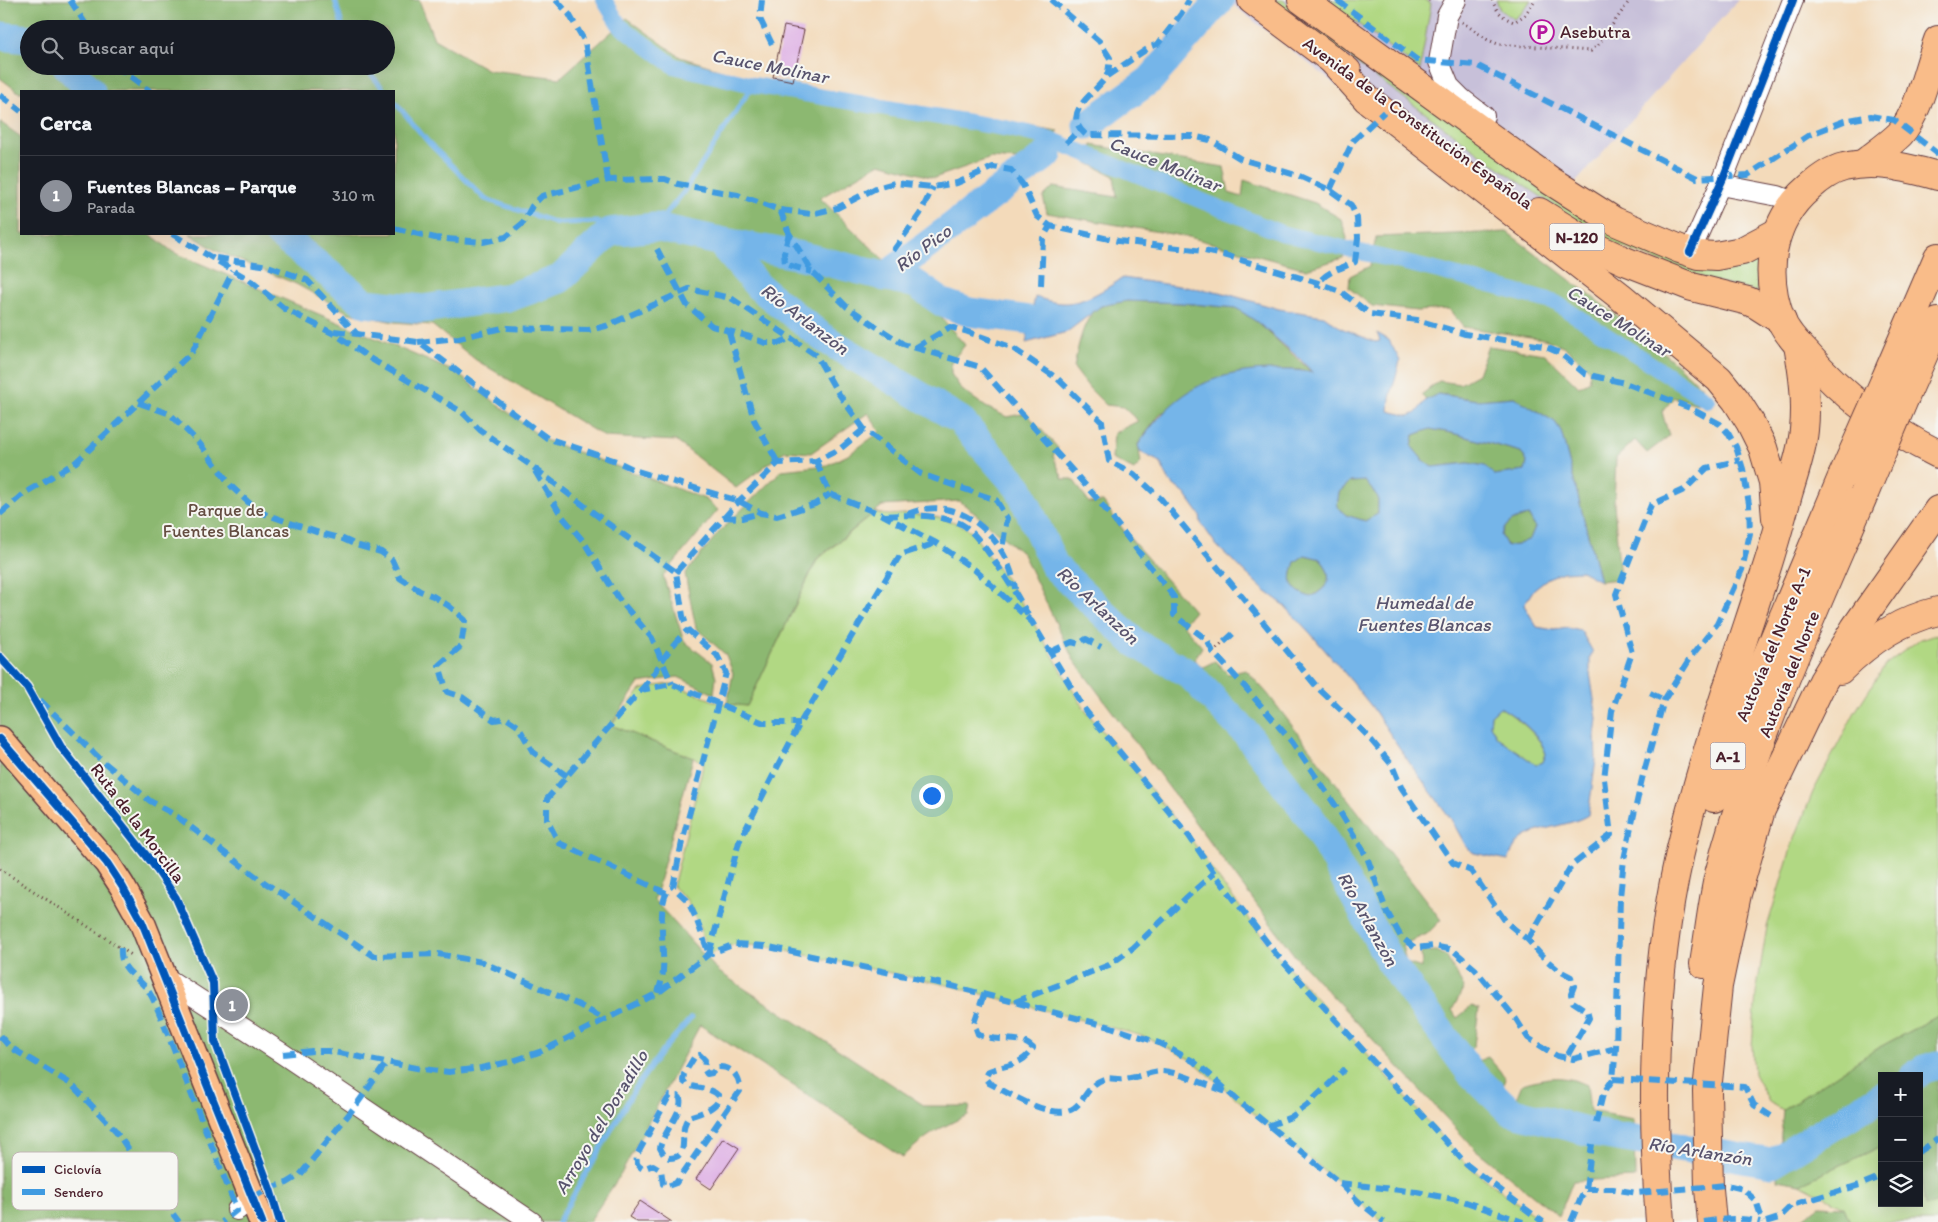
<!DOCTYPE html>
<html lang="es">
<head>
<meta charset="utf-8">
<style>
  :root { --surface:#171b24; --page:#242831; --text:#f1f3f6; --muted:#9ea1a6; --line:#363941; --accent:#8c9099 }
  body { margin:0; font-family:Itim,sans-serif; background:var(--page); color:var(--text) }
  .controls { position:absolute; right:15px; bottom:15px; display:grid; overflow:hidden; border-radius:0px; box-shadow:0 5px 20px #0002 }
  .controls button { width:45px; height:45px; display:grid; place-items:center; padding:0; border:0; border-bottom:1px solid var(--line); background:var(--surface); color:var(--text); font:25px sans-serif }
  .you { position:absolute; left:931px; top:795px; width:18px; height:18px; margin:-12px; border:4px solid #fff; border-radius:50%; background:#1a73e8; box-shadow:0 0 0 8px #1a73e833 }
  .badge { display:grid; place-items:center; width:32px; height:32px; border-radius:50%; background:var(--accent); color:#fff; font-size:16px; font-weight:700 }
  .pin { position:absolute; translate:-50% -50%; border:2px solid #fff; box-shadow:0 1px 5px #0006 }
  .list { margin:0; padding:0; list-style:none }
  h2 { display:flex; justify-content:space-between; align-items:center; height:65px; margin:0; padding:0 20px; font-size:21px }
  h2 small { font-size:16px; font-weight:400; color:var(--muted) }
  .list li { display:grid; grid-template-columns:32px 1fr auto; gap:15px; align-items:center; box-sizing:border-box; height:80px; padding:0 20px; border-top:1px solid var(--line) }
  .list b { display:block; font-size:19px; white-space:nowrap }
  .list p { margin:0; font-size:16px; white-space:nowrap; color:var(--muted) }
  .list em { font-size:16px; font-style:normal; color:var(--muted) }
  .icon { flex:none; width:28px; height:28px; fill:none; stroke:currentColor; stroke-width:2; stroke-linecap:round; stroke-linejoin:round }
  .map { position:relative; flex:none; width:1938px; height:1222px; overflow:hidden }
  .search { position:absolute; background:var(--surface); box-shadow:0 5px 20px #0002; left:20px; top:20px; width:375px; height:55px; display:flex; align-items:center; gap:12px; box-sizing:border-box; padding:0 18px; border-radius:28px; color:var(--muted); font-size:19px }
  .panel { position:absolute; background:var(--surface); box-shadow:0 5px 20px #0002; left:20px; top:90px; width:375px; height:145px; border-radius:0px }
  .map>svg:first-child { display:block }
  .industrial { fill:#c7c0d9 }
  .green { fill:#b1d883; stroke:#7e7c57 }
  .forest { fill:#8cb871; stroke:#6b6c4e; fill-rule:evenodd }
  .water { fill:#74b5e9; stroke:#5f6a8a; fill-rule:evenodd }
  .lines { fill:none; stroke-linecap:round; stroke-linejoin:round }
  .stream { stroke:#74b5e9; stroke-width:5 }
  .canal { stroke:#74b5e9; stroke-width:16 }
  .river { stroke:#74b5e9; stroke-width:29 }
  .building { fill:#ddace4 }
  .minor-casing { stroke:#633b40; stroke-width:22 }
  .major-casing { stroke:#633b40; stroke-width:28 }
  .highway-casing { stroke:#633b40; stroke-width:30 }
  .path { stroke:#633b40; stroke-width:3; stroke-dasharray:1 4; stroke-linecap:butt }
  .minor { stroke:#fff; stroke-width:20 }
  .major { stroke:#f9bc89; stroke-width:25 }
  .highway { stroke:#f9bc89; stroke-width:28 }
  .highway-bridge-casing { stroke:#633b40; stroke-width:30; stroke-linecap:butt }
  .highway-bridge { stroke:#f9bc89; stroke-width:28 }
  .quiet { stroke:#409be1; stroke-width:6; stroke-dasharray:12 6; stroke-linecap:butt }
  .cycleway-casing { stroke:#f6f6f2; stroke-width:11 }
  .cycleway { stroke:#0057b8; stroke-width:8 }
  .labels { text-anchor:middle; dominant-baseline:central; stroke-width:4; stroke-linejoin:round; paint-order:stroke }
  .shield { fill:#f6f6f2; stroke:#7e6067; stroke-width:1 }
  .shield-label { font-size:16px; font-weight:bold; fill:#4a1f2b }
  .poi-label { font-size:18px; fill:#4a1f2b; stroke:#f6f6f2; text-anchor:start }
  .street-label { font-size:18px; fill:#4a1f2b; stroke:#f6f6f2 }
  .park-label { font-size:18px; fill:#644d41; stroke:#f6f6f2 }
  .water-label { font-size:19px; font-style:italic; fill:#59546e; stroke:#f6f6f2 }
  .key { fill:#f6f6f2; stroke:#c2b6b6; stroke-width:1 }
  .key-label { font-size:14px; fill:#4a1f2b }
</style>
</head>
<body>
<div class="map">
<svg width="1938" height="1222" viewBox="0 0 1938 1222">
  <rect width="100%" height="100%" fill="#f6f6f2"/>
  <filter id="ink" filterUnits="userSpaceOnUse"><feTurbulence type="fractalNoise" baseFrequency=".02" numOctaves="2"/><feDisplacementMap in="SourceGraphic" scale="10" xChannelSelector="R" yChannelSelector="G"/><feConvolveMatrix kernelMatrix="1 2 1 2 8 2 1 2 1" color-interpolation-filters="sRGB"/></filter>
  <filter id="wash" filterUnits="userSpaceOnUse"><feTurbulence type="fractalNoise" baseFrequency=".0096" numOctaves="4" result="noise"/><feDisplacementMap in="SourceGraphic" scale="20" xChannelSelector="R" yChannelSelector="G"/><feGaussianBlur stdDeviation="1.12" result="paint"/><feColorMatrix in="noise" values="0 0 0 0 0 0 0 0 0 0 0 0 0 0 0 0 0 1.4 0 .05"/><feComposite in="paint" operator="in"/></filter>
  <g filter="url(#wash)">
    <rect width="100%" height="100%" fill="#f3daba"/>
    <polygon class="industrial" points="1227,0 1738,0 1529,235"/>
    <g class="green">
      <polygon points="1271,0 1283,0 1388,76 1709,269 1728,268 1757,261 1757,292 1710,280 1620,246 1556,207 1505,172"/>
      <polygon points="1326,0 1426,0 1431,4 1420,70"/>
      <polygon points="1496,0 1531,0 1522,12 1514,19 1500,10"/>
      <path d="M875 512C888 517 893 514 906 514 927 515 954 518 971 531L1015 592 1085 710 1189 836 1214 873 1276 954 1467 1165 1543 1222H1384L1358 1201 1340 1183 1280 1136 1193 1061 1159 1043 1139 1035 952 986 764 946 735 944 709 954 696 918 687 900 673 887 704 762 611 725 641 690 654 686 672 684 719 703 747 706 817 560Z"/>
      <polygon points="1938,634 1938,1016 1876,1049 1783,1110 1769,1102 1754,1074 1752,1046 1756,994 1767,927 1792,845 1813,792 1855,712 1885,665 1920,639"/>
      <path d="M1500 707C1518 719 1539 734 1546 754L1543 762 1536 765 1497 737 1490 725 1491 715Z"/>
      <polygon points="1882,1146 1882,1203 1919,1203 1919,1161 1925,1206 1938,1202 1938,1222 1850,1222 1844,1207 1800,1184"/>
    </g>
    <g class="forest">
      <path d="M0 0H419L434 39 488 70 560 78 627 18 680 57 751 79 1058 131 1017 160 991 158 934 178 880 163 820 198 882 258 909 280 965 345 951 362V374L962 390 986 407 1007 417 1026 413 1058 448 1053 456 1063 479H1073L1089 503 1103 502 1127 535 1194 611 1183 625 1202 647 1194 660 1203 667 1215 661 1228 674 1246 670 1267 693 1441 920 1427 934 1402 945 1406 963 1422 968 1421 952 1437 951 1446 956 1464 988 1452 1010 1457 1018 1472 1006 1479 1009 1474 1045 1467 1053 1475 1062 1488 1057 1500 1071 1505 1079 1499 1095 1515 1101 1522 1084C1547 1077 1563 1074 1587 1085L1590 1111 1634 1119 1635 1178 1573 1181 1559 1216 1475 1149 1295 956 1073 659 1023 554 960 501 882 506 817 559 747 706 727 704 733 673 726 655 696 628 685 574 719 532 782 470 827 465 848 455 880 432 868 413 811 453 785 451 736 488 676 441 605 437 476 360 432 325 394 322 349 313 296 284 217 251 190 234H394V91H21V94L0 78ZM29 29H386V66H29Z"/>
      <path d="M0 122 21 137V234H150L173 252 455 372 545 440 705 499 718 510 663 576 684 641 712 663 716 677 714 694 678 677 639 683 611 725 693 758 654 900 719 972 925 1106H970L968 1115C941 1127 925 1136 903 1157L700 1025 621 1174 589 1222H0Z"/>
      <polygon points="1092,145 1224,167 1229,193 1242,197 1244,180 1315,203 1341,219 1347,238 1343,258 1306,269 1189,237 1047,213 1043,197 1053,187 1117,197 1114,176 1088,163"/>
      <polygon points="1507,232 1654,344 1703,388 1697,404 1674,397 1662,412 1669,436 1647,453 1635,440 1616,458 1614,503 1620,579 1600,581 1561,431 1555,422 1514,397 1477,400 1439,394 1426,400 1421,395 1439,381 1460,384 1478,374 1488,346 1545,354 1579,387 1590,381 1589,368 1563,346 1544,339 1463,327 1449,309 1417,311 1372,306 1349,288 1350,276 1370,266 1376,237"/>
      <path d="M1127 301 1182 303 1236 308 1257 322 1314 374 1303 370H1280L1161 413 1138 444 1141 463 1134 470 1112 459 1114 433 1138 421 1123 407 1106 405 1090 389 1074 368C1077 351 1083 315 1100 307 1107 303 1119 303 1127 301Z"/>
      <polygon points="1430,429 1452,433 1521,452 1527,462 1525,471 1494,475 1485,466 1468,463 1433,467 1422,459 1412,447 1414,435"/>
      <polygon points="1365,481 1378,497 1378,514 1365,521 1346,515 1337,507 1339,492 1350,482"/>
      <path d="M1529 516 1535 527 1530 539 1517 545 1507 546 1501 535C1507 521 1515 518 1529 516Z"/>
      <path d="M1305 555 1321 559C1333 577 1331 585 1311 597 1290 591 1288 581 1295 562Z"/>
      <polygon points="1938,1016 1938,1202 1925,1206 1919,1161 1919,1076 1882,1076 1882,1146 1800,1184 1777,1180 1783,1110 1876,1049"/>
      <polygon points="1819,1206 1844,1207 1850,1222 1797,1222"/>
    </g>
    <path class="water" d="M1123 278 1220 292 1279 309 1324 316 1341 328 1375 342 1380 341 1377 333 1389 340 1400 361 1390 398 1389 411 1409 416 1416 413 1426 400 1438 394 1477 400 1514 397 1555 422 1561 431 1600 581 1581 571 1563 572 1548 578 1534 589 1524 605 1537 627 1554 630 1568 628 1581 631 1593 652 1590 658V673L1597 719 1595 735 1596 760 1588 815C1568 828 1529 826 1515 846 1512 850 1510 856 1508 860L1474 853 1467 848 1451 819 1411 765 1372 707 1348 677 1311 634 1283 604 1265 591 1217 546 1201 523 1200 515 1185 494 1170 482 1160 462 1140 452 1138 445C1172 395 1206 372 1268 370 1283 370 1298 369 1313 373L1299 358 1257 322 1236 308 1182 303 1127 301 1101 306 1067 332 1026 343 1035 297C1043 299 1053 303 1062 303 1084 304 1105 289 1123 278ZM1430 429 1452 433 1521 452 1527 462 1525 471 1494 475 1485 466 1468 463 1433 467 1422 459 1412 447 1414 435ZM1365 481 1378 497V514L1365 521 1346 515 1337 507 1339 492 1350 482ZM1529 516 1535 527 1530 539 1517 545 1507 546 1501 535C1507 521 1515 518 1529 516ZM1305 555 1321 559C1333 577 1331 586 1311 597 1290 591 1288 581 1295 562ZM1500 707C1518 718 1540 734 1546 754L1543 762 1536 765 1497 737 1490 725 1491 715Z"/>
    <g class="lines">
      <g class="stream">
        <polyline points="335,0 343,29"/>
        <polyline points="364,66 385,91"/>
        <polyline points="394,101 429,143 485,199 557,223 597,222 610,232"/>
        <polyline points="655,227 683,193 753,85"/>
        <polyline points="558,1222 636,1087 663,1050 691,1018"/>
      </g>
      <polyline class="canal" points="604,0 620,26 674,66 753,85 1010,129 1045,137 1281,233 1439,271 1556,303 1707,400"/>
      <g class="river">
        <polyline points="0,36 29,39"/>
        <polyline points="67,66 91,91"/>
        <polyline points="1087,125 1150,80 1220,0"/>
        <polyline points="279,234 365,303 422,309 510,297 560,279 610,232 655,227 719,241 759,287 822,337 960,420 1019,488 1055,567 1134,642 1189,674 1247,734 1315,824 1392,965 1470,1072 1510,1111 1594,1133 1772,1163 1882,1096"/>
        <polyline points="719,241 802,256 916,284 943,303 969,312 1030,320"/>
        <polyline points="885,277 1048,154"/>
        <polyline points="1914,1076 1924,1069 1938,1065"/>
      </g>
    </g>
    <g id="blocks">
      <g class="building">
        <polygon points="784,26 804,30 793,81 773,77"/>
        <polygon points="723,1138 739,1148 711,1189 696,1179"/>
        <polygon points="640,1201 672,1222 637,1222 629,1217"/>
      </g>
    </g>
  </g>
  <g filter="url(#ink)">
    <use href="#blocks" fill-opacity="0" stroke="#633b40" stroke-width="1"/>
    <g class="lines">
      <g class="minor-casing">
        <g id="minor">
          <polyline points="1456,0 1447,16 1439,62 1449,86 1462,99 1484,116"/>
          <polyline points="1720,185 1778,196 1794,202"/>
          <polyline points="1690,252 1724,176 1793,0"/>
          <polyline points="163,976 283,1054 532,1222"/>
          <polyline points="237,1210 252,1198"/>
        </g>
      </g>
      <g class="major-casing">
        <polyline id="major" points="0,739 107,863 122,886 142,922 262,1222"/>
      </g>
      <g class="highway-casing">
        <g id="highway">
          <polyline points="1252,0 1347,71"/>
          <polyline points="1302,0 1551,181 1614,221 1680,249 1698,255 1716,256 1742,251 1778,232"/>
          <polyline points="1332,60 1367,99 1620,296 1719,379 1736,400 1750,422 1763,448 1773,482 1776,518"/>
          <path d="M1863 164C1875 154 1889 145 1900 134 1919 113 1928 67 1938 40"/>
          <path d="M1938 176C1908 168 1875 159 1844 167 1831 170 1819 179 1809 188 1770 221 1763 273 1781 320 1786 332 1797 344 1806 353 1843 396 1887 429 1938 454"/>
          <polyline points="1539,212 1597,248 1625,261 1692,287 1748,301 1757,305 1782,321"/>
          <polyline points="1885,380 1938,257"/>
          <polyline points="1905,397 1938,322"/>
          <path d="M1840 670C1868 642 1899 620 1938 611"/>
          <polyline points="1714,798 1743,713 1842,477"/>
          <path d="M1704 964C1709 934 1712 903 1719 874 1753 743 1811 618 1864 494"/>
          <path d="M1660 1222C1650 1093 1653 958 1685 832 1707 745 1737 659 1765 573 1774 546 1781 519 1789 491 1795 471 1802 451 1804 430 1807 401 1803 373 1798 345"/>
          <polyline points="1712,1222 1709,1189 1707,1091 1718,986 1737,894 1761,810 1823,681 1855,628 1938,510"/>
        </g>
      </g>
      <g class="path">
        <polyline points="1429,0 1432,2"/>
        <path d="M1492 0C1497 12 1502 17 1514 22L1525 15 1535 0"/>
        <polyline points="1462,22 1488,40 1498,44 1591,51 1598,45 1630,0"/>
        <polyline points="1213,652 1224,642"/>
        <polyline points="0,869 133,956"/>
      </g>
      <use href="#minor" class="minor"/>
      <use href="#major" class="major"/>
      <use href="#highway" class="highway"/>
      <g class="highway-bridge-casing">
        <g id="highway-bridge">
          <polyline points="1842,477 1885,380"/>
          <polyline points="1864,494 1905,397"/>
        </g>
      </g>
      <use href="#highway-bridge" class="highway-bridge"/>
      <g class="quiet">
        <polyline points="70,0 89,29"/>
        <polyline points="556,0 569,14 585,42 608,180"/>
        <polyline points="762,0 760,19 772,44"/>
        <path d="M1051 0 1099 41 1110 58C1109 64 1109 72 1106 77 1093 96 1060 112 1086 135L1193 136 1210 140 1241 159 1299 176 1330 190 1351 205 1357 218 1358 238 1355 262C1343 268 1319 273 1318 288"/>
        <polyline points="1337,0 1417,60 1476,65 1697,178 1748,175 1809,135 1844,121 1871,116 1894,120 1938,154"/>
        <polyline points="116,66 150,91"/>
        <polyline points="1107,76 1150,47 1158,44 1181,14 1189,0"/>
        <polyline points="0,95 21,111"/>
        <polyline points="1066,143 1080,129"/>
        <polyline points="1330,190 1353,141 1384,112"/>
        <polyline points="780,210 789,233 812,272 847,307 903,344 980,367 1095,496 1174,597 1174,615 1207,640 1213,652 1245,687 1292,742 1340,812 1367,857 1386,910 1401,937 1415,948 1434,946 1453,950 1475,969 1516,1019 1528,1038 1557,1056 1573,1059 1616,1048"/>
        <polyline points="394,228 435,238 483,242 506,237 523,223 532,206 542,196 608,180 665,179 678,184 738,195 780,210 811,214 837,208 876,188 894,183 933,187 957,183 993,167 1011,170 1023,185 1037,216 1050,226 1118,241 1204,251 1224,255 1318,283 1340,291 1370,314 1417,320 1465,334 1543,346 1560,353 1585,374 1625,383 1690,408 1720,424 1728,433 1736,447 1743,469 1749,504 1750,533 1742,570 1717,624 1693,654 1664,700 1642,779 1624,859 1620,897 1616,1048 1613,1079 1603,1094 1596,1123"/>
        <polyline points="789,233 784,253 785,264 812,272"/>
        <polyline points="172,234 251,281 285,309 338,336 371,359 462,412 480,430 533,467 607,523 676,572 683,616 688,630 717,655 726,673 682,842 673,887 687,900 696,918 709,954"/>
        <polyline points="657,249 687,305 712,326 750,337 765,343 779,343 791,338"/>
        <polyline points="893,251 920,214 933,187"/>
        <polyline points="216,258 268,266 307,280 357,334"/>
        <polyline points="1041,285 1043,238 1050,226"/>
        <polyline points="334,331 418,342 547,438 616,461 637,471 739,501 761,513 777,516 815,504 830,494"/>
        <polyline points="729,332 754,420 778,463"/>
        <polyline points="418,342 459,338 502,328 589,330 606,326 689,289 731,298 816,355 836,390 864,429 921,474 996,500 1007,518 1002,550"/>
        <polyline points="915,348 950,327 965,331 1011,347 1058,379 1102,422 1109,461 1134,474 1161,499 1317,687 1366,734 1392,765 1401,787 1453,863 1471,871 1506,922 1528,940 1541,955 1558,970 1571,977 1574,986 1571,994 1573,1002 1587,1011 1589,1018 1566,1058"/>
        <polyline points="139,403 170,414 200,444 232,487 248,502 265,514 319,533 343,539 356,545 381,552 392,560 400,578 420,591 433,596 449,606 465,620 461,646 439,665 447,692 462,697 494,720 506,718 518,726 533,752 567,776"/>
        <polyline points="816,461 830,494 885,516 936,543 975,570 1032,622 1085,710 1189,836 1214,873 1276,954 1467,1165 1543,1222"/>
        <polyline points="535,471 561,515 584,542 618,598 652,638 672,684"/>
        <polyline points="0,514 23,494 76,462 192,352 233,271"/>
        <path d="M908 514C960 491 1009 540 1015 589"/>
        <path d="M886 516C906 514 945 515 963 525 980 534 1018 596 1028 615"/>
        <polyline points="724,517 742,518 761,513"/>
        <polyline points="676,572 739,501 778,463 816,461 840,449 864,429"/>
        <polyline points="1224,642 1236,631"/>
        <polyline points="1050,652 1072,642 1079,644 1086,639 1101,647"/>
        <path d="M641 690C659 670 666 648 688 630"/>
        <polyline points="1650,693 1664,700"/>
        <polyline points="40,700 99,758 150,801 175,815 258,878 374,956 438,954 482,962 579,1005 606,1020"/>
        <polyline points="666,893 559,843 547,820 547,799 641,690 672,684 764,723 800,723"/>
        <polyline points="1528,940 1571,866 1611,835 1604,779 1612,711 1632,653 1616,594 1651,505 1684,490 1707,468 1740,460"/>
        <path d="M121 948C119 970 135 974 147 989 153 997 157 1008 161 1017L237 1210 222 1222"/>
        <polyline points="709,954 739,842 800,723 900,555 936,543"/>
        <path d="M658 993C660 985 663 978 663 970 665 952 656 902 669 890"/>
        <path d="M984 994 974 1023 978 1034C996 1044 1018 1033 1033 1048 1023 1066 1007 1064 989 1071L985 1078 989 1083C1009 1093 1053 1122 1074 1108 1086 1099 1088 1084 1104 1079 1110 1077 1117 1080 1123 1079 1136 1078 1149 1072 1161 1071 1177 1071 1211 1087 1227 1092"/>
        <polyline points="1015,1002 1109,965 1133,948 1187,897 1214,873"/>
        <polyline points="0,1036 10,1047 71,1084 116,1131 156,1191 179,1222"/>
        <polyline points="283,1054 312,1051 328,1051 422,1069 449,1072 481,1068 513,1061 542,1051 658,993 709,954 735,944 764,946 952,986 1111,1027 1159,1043 1193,1061 1208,1073 1236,1099 1340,1183 1358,1201 1384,1222"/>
        <path d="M700 1055 705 1060 704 1069 707 1074 712 1073 718 1067C732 1066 741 1078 740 1091L676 1183 667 1186 663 1184 661 1170 653 1165 643 1169C636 1165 636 1162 637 1155L667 1100 670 1096H678L680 1098C684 1110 663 1133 660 1148L664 1155 669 1158C693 1158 676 1131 689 1117 699 1113 719 1109 719 1096 709 1085 693 1091 683 1081L684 1074 695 1056Z"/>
        <polyline points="1613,1079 1745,1087 1754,1105 1771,1116"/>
        <polyline points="1268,1126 1291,1117 1307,1105 1345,1069"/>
        <polyline points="1919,1152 1938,1139"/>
        <polyline points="1340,1183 1417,1192 1463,1201 1523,1222"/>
        <polyline points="1586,1189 1592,1144"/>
        <polyline points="252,1198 272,1187 287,1183 300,1175 357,1104 387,1062"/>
        <polyline points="1571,1222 1581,1198 1586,1189 1613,1189 1637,1193 1727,1185 1743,1189 1756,1201 1763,1222"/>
        <path d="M1704 1222C1723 1219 1742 1217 1760 1222"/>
        <polyline points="1766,1222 1779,1218 1792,1205 1860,1185 1882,1176"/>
      </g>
      <g class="cycleway-casing">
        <g id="cycleway">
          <polyline points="1690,252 1724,176 1793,0"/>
          <polyline points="0,657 27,687 61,747 153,864 176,898 213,983 215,1041 270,1189 280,1222"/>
          <polyline points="0,739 107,863 122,886 142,922 262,1222"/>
        </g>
      </g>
      <use href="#cycleway" class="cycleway"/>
    </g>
  </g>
  <defs>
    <g id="parking-ring" transform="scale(1.25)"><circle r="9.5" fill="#f6f6f2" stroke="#b5179e" stroke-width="1.5"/><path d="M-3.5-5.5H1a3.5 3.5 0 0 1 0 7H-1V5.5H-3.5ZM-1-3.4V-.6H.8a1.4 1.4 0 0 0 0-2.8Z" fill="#b5179e"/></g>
  </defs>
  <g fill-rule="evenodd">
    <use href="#parking-ring" x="1542" y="32"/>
  </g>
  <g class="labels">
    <g class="shield">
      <rect x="1549.5" y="223.5" width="55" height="27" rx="4"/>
      <rect x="1710.5" y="742.5" width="35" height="27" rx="4"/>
    </g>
    <g class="shield-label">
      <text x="1577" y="237">N-120</text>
      <text x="1728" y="756">A-1</text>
    </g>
    <g class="poi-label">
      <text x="1560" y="32">Asebutra</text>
    </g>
    <g class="street-label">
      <text transform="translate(1418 123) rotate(36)">Avenida de la Constitución Española</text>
      <text transform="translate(1773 644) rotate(-67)">Autovía del Norte A-1</text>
      <text transform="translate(1789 674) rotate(-68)">Autovía del Norte</text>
      <text transform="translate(138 823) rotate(53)">Ruta de la Morcilla</text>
    </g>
    <g class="park-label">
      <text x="226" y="510">Parque de<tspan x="226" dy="21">Fuentes Blancas</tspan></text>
    </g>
    <g class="water-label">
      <text transform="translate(770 66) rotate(11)">Cauce Molinar</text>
      <text transform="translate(1165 164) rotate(22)">Cauce Molinar</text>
      <text transform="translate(923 248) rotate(-37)">Río Pico</text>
      <text transform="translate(805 319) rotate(37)">Río Arlanzón</text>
      <text transform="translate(1619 321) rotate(32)">Cauce Molinar</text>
      <text x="1424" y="602">Humedal de<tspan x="1424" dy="22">Fuentes Blancas</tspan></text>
      <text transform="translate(1098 605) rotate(43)">Río Arlanzón</text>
      <text transform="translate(1368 919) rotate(61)">Río Arlanzón</text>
      <text transform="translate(601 1122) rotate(-59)">Arroyo del Doradillo</text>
      <text transform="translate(1700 1151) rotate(9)">Río Arlanzón</text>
    </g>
  </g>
  <rect x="12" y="1152" width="166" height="58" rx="8" class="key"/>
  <rect x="22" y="1166" width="23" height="7" fill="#0057b8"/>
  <rect x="22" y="1189" width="23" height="6" fill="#409be1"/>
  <g class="key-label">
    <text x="54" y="1174">Ciclovía</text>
    <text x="54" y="1197">Sendero</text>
  </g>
</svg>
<div class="controls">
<button>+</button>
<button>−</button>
<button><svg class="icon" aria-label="layers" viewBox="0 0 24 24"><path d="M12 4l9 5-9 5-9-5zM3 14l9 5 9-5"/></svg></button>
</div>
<div class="you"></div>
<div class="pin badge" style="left:232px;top:1005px">1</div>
<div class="search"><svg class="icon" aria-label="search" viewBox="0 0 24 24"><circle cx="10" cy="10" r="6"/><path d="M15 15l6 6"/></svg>Buscar aquí</div>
<section class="panel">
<h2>Cerca<small></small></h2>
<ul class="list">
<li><span class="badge">1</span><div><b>Fuentes Blancas – Parque</b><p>Parada</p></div><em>310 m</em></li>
</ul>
</section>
</div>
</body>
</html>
